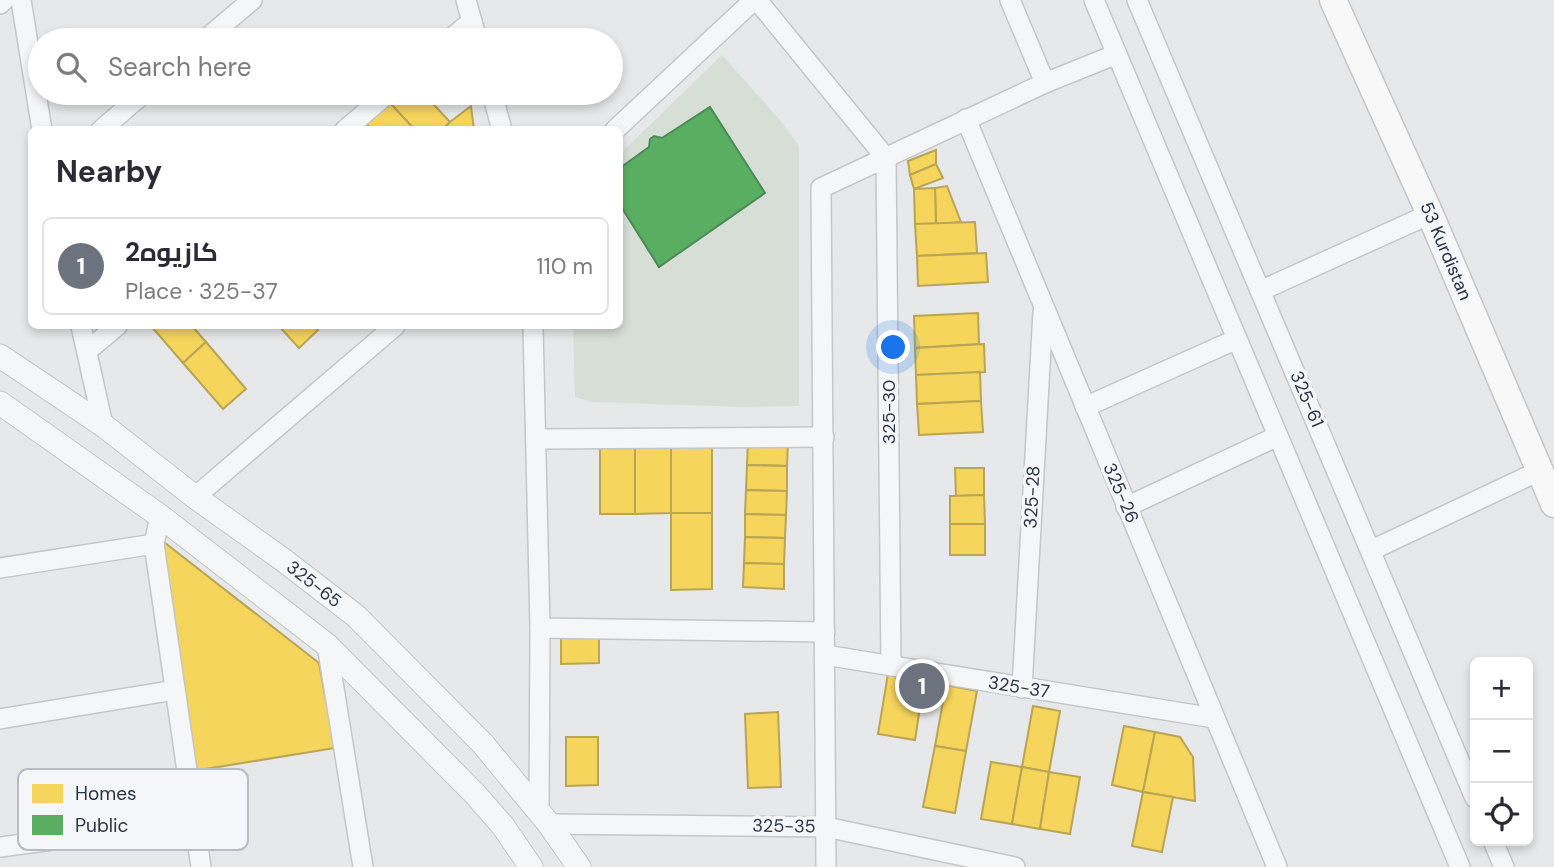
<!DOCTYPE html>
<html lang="en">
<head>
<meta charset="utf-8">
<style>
  :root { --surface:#fff; --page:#f7f7f7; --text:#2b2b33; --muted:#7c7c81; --line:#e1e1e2; --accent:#6c737f }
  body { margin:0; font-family:"DM Sans",Cairo,sans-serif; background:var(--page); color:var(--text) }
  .controls { position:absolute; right:21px; bottom:21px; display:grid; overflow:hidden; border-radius:10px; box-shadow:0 4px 10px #0003 }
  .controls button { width:63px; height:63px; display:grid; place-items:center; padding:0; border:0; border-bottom:2px solid var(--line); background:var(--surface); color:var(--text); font:35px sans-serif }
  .you { position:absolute; left:894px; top:348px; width:24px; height:24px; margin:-18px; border:5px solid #fff; border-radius:50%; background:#1a73e8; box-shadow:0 0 0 10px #1a73e833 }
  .badge { display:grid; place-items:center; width:46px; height:46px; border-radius:50%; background:var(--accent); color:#fff; font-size:23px; font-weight:700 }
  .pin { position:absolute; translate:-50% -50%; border:4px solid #fff; box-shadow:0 2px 7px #0006 }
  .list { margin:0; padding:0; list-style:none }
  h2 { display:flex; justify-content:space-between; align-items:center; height:91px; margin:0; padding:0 28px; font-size:30px }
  h2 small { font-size:23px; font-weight:400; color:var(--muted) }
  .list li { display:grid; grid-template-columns:46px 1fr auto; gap:21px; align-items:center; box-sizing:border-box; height:98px; margin:0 14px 14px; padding:0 14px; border:2px solid var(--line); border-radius:10px }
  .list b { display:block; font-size:26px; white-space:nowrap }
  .list p { margin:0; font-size:23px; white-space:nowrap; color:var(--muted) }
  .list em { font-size:23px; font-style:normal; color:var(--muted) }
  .icon { flex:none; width:38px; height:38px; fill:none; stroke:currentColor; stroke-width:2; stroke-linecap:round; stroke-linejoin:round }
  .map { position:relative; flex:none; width:1554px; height:867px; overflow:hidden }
  .search { position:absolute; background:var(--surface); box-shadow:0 4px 10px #0003; left:28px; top:28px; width:595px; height:77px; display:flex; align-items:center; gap:18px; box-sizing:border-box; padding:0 24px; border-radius:38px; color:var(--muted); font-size:26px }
  .panel { position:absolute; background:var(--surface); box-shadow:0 4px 10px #0003; left:28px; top:126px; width:595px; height:203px; border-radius:10px }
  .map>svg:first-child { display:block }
  .green { fill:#d6ded6 }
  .homes { fill:#f6d55c; stroke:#b9a555; stroke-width:2 }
  .public { fill:#5aae61; stroke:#4c8959; stroke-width:2 }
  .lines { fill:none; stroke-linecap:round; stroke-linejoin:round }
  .minor-casing { stroke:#c4c6c8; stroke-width:22 }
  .tertiary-casing { stroke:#c4c6c8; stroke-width:25 }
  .secondary-casing { stroke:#c4c6c8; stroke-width:29 }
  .minor { stroke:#f5f6f7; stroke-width:19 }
  .tertiary { stroke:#f5f6f7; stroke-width:23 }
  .secondary { stroke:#f8f8f8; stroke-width:26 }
  .labels { text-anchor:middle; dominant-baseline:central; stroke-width:7; stroke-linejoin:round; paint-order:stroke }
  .street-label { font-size:18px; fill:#2b3445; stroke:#f4f6f9 }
  .key { fill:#f4f6f9; stroke:#b8bcc3; stroke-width:2 }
  .key-label { font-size:19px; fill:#2b3445 }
</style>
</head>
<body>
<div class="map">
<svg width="1554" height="867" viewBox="0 0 1554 867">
  <rect width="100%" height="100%" fill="#e6e8ea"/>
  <polygon class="green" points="722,55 778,118 799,146 799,406 743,407 592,402 575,397 573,326 620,326 620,154"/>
  <g class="homes">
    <polygon points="401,93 423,93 450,122 442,130 415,130 390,103"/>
    <polygon points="390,103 415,130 371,130 367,124"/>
    <polygon points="471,106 474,130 442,130 450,122"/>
    <polygon points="936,150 936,164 910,175 908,161"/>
    <polygon points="936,164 943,178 914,189 910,175"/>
    <polygon points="947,186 961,222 936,224 935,188"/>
    <polygon points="935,188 936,224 915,224 914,189"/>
    <polygon points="975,222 977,253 917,256 915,224"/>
    <polygon points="986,253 988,282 918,286 917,256"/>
    <polygon points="978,313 979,344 915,348 914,316"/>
    <polygon points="151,326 192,326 206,342 183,363"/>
    <polygon points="279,326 314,326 318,330 299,348"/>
    <polygon points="206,342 246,389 223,409 183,363"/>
    <polygon points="984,344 985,372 916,375 915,348"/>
    <polygon points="980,372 981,401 917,404 916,375"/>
    <polygon points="981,401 983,432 919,435 917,404"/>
    <polygon points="748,441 788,442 787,466 747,465"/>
    <rect x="600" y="442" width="35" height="72"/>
    <polygon points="635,442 671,442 671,513 635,514"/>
    <rect x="671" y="442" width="41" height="71"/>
    <polygon points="747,465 787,466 787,491 746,490"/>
    <polygon points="955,468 984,468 984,495 956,496"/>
    <polygon points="746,490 787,491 786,515 745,514"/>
    <polygon points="984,495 985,524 950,524 950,496"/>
    <polygon points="671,513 712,513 712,589 671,590"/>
    <polygon points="745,514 786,515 785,538 745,537"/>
    <rect x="950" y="524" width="35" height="31"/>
    <polygon points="745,537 785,538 784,564 744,563"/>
    <polygon points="160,539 319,663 335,748 193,771"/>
    <polygon points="744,563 784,564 784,589 743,587"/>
    <polygon points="561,638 599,638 599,663 561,664"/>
    <polygon points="888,674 924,680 915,740 878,734"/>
    <polygon points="946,685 977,691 966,751 935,746"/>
    <polygon points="1033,706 1060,711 1049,772 1022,767"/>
    <polygon points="778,712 781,787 748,788 745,714"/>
    <polygon points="1124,726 1155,732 1143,792 1112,785"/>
    <polygon points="1155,732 1180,737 1193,757 1195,801 1143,792"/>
    <polygon points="566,737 598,737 598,785 566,786"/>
    <polygon points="935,746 966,751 955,813 923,807"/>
    <polygon points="991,762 1022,767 1012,824 981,819"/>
    <polygon points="1022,767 1049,772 1040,829 1012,824"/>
    <polygon points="1049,772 1080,777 1070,834 1040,829"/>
    <polygon points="1143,792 1173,797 1162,852 1132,846"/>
  </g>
  <polygon class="public" points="710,107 765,193 659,267 620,205 620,168 649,147 650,139 654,136 662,138"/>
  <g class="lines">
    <g class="minor-casing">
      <g id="minor">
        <polyline points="21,0 42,130"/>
        <polyline points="466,0 477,40"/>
        <polyline points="757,0 886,158 891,666"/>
        <polyline points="1010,0 1045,83"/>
        <polyline points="1094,0 1460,867"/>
        <polyline points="1137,0 1475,798"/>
        <polyline points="0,4 4,0"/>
        <polyline points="205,40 252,0"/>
        <polyline points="449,40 472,21"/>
        <polyline points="492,93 502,130"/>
        <polyline points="966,119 1277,867"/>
        <polyline points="101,130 144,93"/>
        <polyline points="345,130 388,93"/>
        <polyline points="615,130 754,0"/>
        <polyline points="1260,291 1430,214"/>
        <polyline points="81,326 103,425"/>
        <polyline points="533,326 540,628 539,812"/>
        <polyline points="87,351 117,326"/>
        <polyline points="1085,407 1237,339"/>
        <polyline points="536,439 824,437"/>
        <polyline points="195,497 395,326"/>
        <polyline points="1126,507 1278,436"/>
        <polyline points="160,516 154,544 201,867"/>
        <polyline points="1372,550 1539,471"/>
        <polyline points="0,568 154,544"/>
        <polyline points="540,628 825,632"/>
        <polyline points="327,645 363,867"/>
        <polyline points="825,655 1214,718"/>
        <polyline points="1022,688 1043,312"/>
        <polyline points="0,719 175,690"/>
        <polyline points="549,824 826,827 1015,867"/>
        <polyline points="1493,841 1504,867"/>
        <polyline points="0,847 194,821"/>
        <polyline points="826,867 821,188 1045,83 1117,54"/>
      </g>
    </g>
    <g class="tertiary-casing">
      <g id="tertiary">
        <polyline points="0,356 103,425 195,497 282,559 356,616 483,744 549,824 579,867"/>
        <polyline points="0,403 160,516 327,645 475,794 503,826 531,867"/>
      </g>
    </g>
    <g class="secondary-casing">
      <polyline id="secondary" points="1333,0 1430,214 1554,504"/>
    </g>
    <use href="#minor" class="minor"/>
    <use href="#tertiary" class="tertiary"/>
    <use href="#secondary" class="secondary"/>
  </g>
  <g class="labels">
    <g class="street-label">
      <text transform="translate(1446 251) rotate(67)">53 Kurdistan</text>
      <text transform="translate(1307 399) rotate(67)">325-61</text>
      <text transform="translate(889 412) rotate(-90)">325-30</text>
      <text transform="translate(1121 493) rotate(67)">325-26</text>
      <text transform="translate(1032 497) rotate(-87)">325-28</text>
      <text transform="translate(314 584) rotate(38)">325-65</text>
      <text transform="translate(1019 687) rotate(9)">325-37</text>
      <text transform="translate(784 826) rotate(1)">325-35</text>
    </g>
  </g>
  <rect x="18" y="769" width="230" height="81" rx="10" class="key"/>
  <rect x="32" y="784" width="31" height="19" fill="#f6d55c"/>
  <rect x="32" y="815" width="31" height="20" fill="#5aae61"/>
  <g class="key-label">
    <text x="75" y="800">Homes</text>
    <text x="75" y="832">Public</text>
  </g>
</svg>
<div class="controls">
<button>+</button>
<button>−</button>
<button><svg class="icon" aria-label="locate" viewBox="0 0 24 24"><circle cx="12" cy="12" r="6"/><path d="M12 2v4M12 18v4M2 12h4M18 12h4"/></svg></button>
</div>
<div class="you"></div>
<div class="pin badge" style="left:922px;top:686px">1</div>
<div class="search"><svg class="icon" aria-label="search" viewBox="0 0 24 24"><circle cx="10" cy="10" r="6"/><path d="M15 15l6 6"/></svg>Search here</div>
<section class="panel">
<h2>Nearby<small></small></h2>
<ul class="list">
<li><span class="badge">1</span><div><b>كازيوه2</b><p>Place · 325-37</p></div><em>110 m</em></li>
</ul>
</section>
</div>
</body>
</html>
